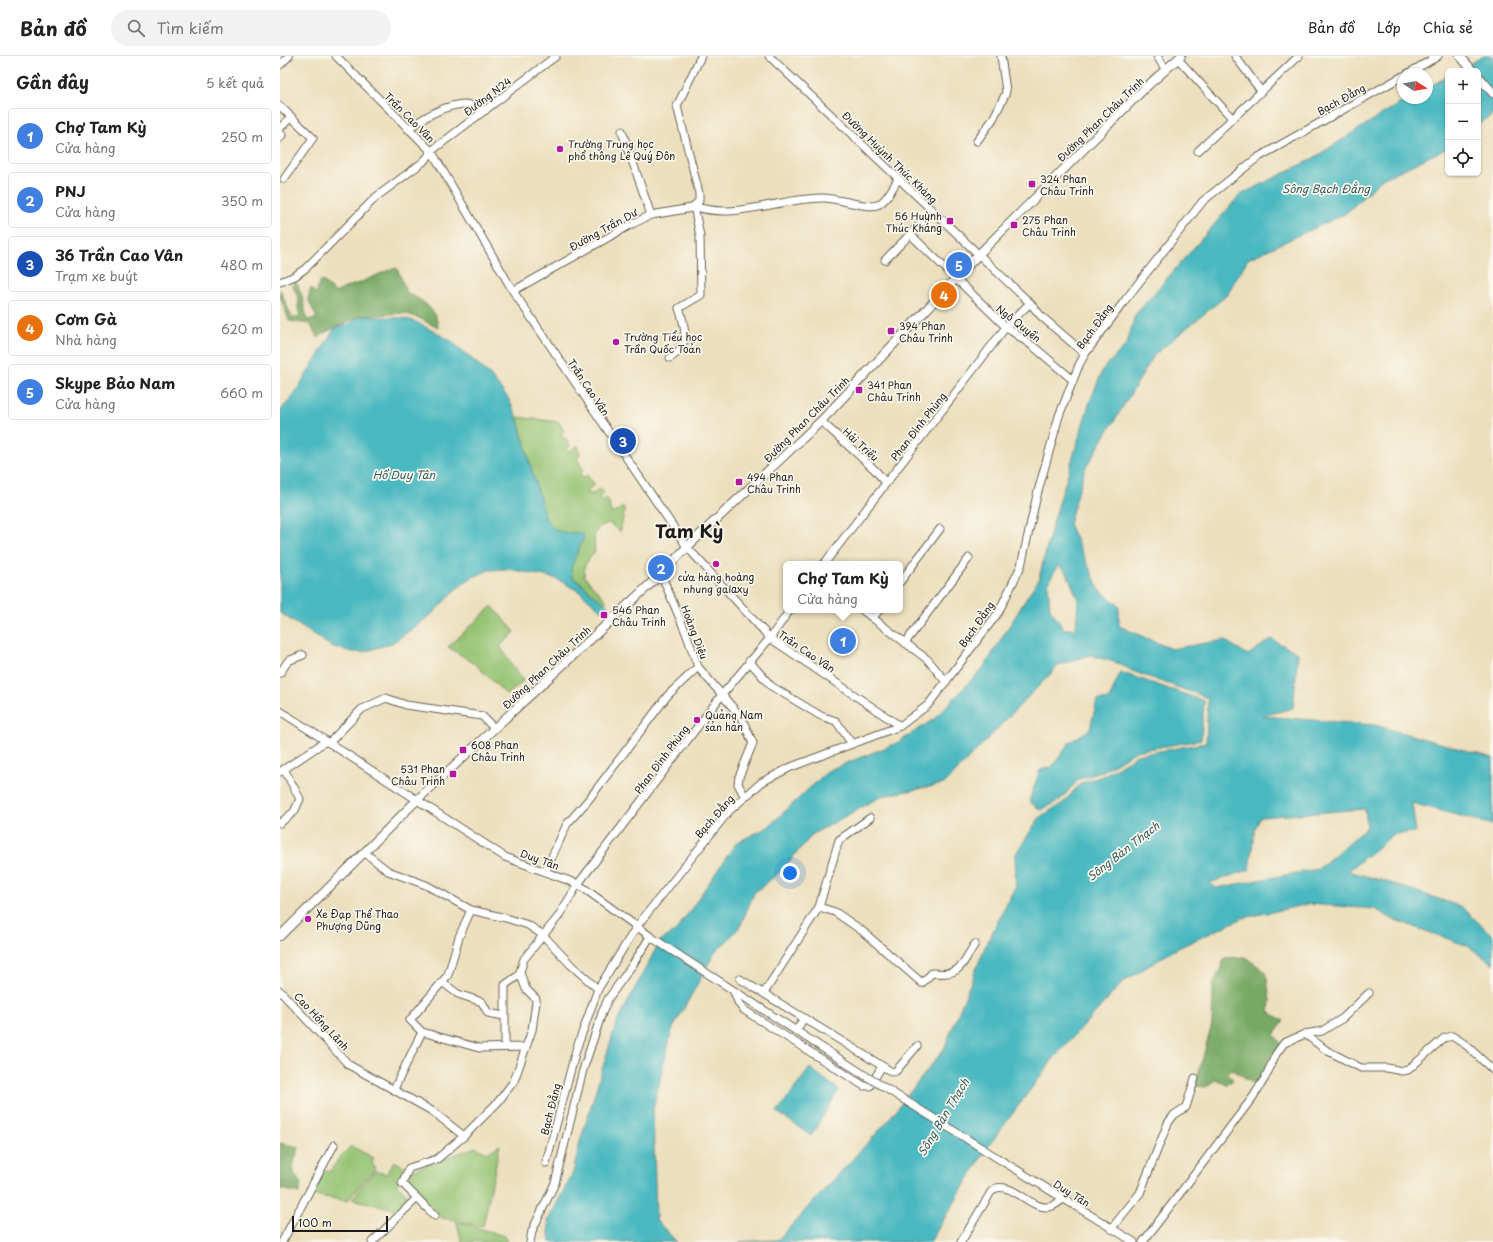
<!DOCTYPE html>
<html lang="vi">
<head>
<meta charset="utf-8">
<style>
  :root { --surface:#fff; --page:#f2f2f2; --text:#222; --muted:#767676; --line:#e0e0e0; --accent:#b5179e }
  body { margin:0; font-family:"Playpen Sans",sans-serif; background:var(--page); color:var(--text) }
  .controls { position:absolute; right:12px; top:12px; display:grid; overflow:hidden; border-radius:6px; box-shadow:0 1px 3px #0004 }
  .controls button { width:36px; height:36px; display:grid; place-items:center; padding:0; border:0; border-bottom:1px solid var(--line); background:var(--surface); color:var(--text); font:20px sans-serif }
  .compass { position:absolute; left:1117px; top:12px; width:36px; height:36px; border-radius:50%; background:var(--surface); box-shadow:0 1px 3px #0004; rotate:101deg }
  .scale { position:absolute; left:12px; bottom:10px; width:96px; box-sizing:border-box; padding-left:4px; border:2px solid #1c1c1c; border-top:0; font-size:11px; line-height:14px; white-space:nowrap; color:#1c1c1c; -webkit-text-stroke:3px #fbf7ec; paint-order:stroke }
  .you { position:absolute; left:510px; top:817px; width:14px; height:14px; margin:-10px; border:3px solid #fff; border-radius:50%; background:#1a73e8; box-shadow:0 0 0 6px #1a73e833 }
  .badge { display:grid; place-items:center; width:26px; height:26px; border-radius:50%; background:var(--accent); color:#fff; font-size:13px; font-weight:700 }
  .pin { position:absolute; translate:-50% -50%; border:2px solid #fff; box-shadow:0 1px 4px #0006 }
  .popup { position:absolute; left:503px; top:505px; width:120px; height:52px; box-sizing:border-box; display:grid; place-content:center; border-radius:6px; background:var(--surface); filter:drop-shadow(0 1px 3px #0005); font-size:13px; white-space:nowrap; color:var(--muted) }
  .popup b { font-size:15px; color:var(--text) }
  .popup::after { content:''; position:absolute; left:50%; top:100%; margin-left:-8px; border:8px solid transparent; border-top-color:var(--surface) }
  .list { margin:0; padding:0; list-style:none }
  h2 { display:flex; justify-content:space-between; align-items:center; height:52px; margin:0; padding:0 16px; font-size:17px }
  h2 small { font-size:13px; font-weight:400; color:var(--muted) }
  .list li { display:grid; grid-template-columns:26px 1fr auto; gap:12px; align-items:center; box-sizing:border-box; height:56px; margin:0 8px 8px; padding:0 8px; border:1px solid var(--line); border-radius:6px }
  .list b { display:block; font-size:15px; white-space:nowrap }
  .list p { margin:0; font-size:13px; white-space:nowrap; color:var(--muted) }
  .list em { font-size:13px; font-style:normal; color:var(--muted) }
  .icon { flex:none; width:22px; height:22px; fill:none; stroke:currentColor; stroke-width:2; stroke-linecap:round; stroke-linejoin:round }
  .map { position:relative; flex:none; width:1213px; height:1186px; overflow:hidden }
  header { display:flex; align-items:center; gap:24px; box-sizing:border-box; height:56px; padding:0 20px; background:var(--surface); border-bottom:1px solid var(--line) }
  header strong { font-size:19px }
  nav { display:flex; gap:22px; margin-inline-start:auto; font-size:14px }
  .search { width:280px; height:36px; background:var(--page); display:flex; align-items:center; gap:10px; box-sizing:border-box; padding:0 14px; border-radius:22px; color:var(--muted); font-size:15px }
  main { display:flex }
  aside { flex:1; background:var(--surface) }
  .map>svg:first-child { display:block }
  .green { fill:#94c372; stroke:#587047 }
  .forest { fill:#77a964; stroke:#4a6240 }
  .water { fill:#49b8c0; stroke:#326a6e; fill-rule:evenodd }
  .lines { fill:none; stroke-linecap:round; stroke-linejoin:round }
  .minor-casing { stroke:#656054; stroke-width:9 }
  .major-casing { stroke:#656054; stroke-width:10 }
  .minor { stroke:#fff; stroke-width:7 }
  .major { stroke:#fff; stroke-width:8 }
  .minor-bridge-casing { stroke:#656054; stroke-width:9; stroke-linecap:butt }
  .minor-bridge { stroke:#fff; stroke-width:7 }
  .poi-dot { fill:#b5179e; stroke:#fbf7ec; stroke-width:1.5 }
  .labels { text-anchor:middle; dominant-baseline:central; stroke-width:3.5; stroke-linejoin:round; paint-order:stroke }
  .street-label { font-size:10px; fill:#1c1c1c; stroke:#fbf7ec }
  .poi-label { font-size:10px; fill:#1c1c1c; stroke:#fbf7ec; text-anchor:start }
  .water-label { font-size:11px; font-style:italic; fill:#2e5a5e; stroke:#fbf7ec }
  .town-label { font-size:18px; font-weight:bold; fill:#1c1c1c; stroke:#fbf7ec }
</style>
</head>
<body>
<header>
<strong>Bản đồ</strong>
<div class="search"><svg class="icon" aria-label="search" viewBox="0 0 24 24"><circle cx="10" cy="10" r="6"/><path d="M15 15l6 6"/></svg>Tìm kiếm</div>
<nav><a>Bản đồ</a><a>Lớp</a><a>Chia sẻ</a></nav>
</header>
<main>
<aside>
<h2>Gần đây<small>5 kết quả</small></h2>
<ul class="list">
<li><span class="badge" style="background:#3f7fe0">1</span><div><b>Chợ Tam Kỳ</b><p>Cửa hàng</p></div><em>250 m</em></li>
<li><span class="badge" style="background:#3f7fe0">2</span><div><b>PNJ</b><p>Cửa hàng</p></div><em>350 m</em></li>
<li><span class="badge" style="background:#1a4fb4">3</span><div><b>36 Trần Cao Vân</b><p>Trạm xe buýt</p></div><em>480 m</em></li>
<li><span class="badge" style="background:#e8710a">4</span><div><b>Cơm Gà</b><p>Nhà hàng</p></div><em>620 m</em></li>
<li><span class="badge" style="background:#3f7fe0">5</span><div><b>Skype Bảo Nam</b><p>Cửa hàng</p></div><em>660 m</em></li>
</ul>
</aside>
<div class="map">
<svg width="1213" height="1186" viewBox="0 0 1213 1186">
  <rect width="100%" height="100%" fill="#fbf7ec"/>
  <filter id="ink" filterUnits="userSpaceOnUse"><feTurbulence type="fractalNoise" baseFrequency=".025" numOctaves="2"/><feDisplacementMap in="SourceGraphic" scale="8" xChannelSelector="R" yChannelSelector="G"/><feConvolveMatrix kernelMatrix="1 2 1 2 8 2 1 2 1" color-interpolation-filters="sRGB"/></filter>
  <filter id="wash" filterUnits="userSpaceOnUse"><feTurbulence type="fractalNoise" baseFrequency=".012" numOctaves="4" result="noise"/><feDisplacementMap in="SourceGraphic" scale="16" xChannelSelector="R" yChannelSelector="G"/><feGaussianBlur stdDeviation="0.9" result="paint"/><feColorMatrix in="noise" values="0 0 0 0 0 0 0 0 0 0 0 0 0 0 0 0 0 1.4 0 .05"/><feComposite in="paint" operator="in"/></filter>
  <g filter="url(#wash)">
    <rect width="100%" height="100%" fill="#ecdfbd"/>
    <g class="green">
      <path d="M237 361 279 366 284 375 281 377 284 383 286 382 290 390 287 392 289 396 298 389 300 398 297 403 304 414 300 418 302 422 307 419 315 429 307 434 310 439 321 432 324 437 319 442 321 445 326 442 330 448 329 450 332 458 343 451 345 453 340 476 329 467 319 471 314 480 315 495 305 509 304 520 327 545 324 548 301 527 292 521 291 512 302 477C283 476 275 480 265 461Z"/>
      <polygon points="212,550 235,576 220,590 243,625 227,639 195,608 168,591"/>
      <polygon points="220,1089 203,1170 180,1166 224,1180 227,1186 182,1186 176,1164 162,1162 127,1127 131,1115 196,1091 207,1097"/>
      <polygon points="71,1090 94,1102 92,1106 95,1113 67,1145 28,1138 44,1114 51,1115 58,1103"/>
      <polygon points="114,1105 125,1111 117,1128 130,1142 117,1154 72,1143 95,1115 106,1118"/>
    </g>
    <g class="forest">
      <path d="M117 212 127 237C143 245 157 253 158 272L139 262 124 257 80 260 46 276 38 282 30 268 9 265 0 240V233L12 262 20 260 18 252 19 244 12 228 16 225 22 240 27 264 37 262 28 243 31 232 36 238 40 225H43L56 237C63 232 70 230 79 227 92 222 103 215 117 212Z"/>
      <polygon points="965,901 986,916 990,944 989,956 1004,965 994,979 1001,988 979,1031 952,1013 948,1017 953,1024 947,1029 936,1023 926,1031 915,1030 932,968 933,929 945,902"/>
      <path d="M0 1087 19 1091C14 1107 9 1114 21 1127L19 1137 0 1133Z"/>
    </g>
    <g class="water">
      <polygon points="1204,0 1213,0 1213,58 1198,69 1198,15 1177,15"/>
      <path d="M1168 20V92L1102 123 1065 158 968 203 946 240 875 298 805 413 789 468 819 533 839 550V570L891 593 944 584 968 599 991 583 1018 597 1013 652 982 660 1095 669 1213 702V769L1132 747 1136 776 1114 778 1068 815 1111 827 1182 851 1213 880V908L1188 890 1112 863 1095 853 1029 848 963 862 896 893 843 926 774 1002 707 1092 650 1186H459L498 1184 606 1067 664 993 705 891 736 829 735 799 760 761 783 747 801 727 823 720 857 699 926 687 928 642 852 615 841 608 810 599 779 609 664 728 602 740 533 778 500 816 474 837 460 871 434 898 392 974 373 1052 376 1164 397 1186H270L268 1164 293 1117 299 1089 336 968 380 885 396 875 456 787 488 771 549 714 617 687 654 663 704 611 759 522 773 467 809 348 823 313 847 288 855 259 960 139 1032 103 1104 57 1129 42H1147V32ZM778 509 787 517 798 544 796 573H784L770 553 768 527ZM1085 753 1087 771 1038 813 936 832 929 827 969 814 975 772 981 761Z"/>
      <path d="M80 260 123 262 136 266 170 284 208 317 228 342 237 361 265 461C275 479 283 476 302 477L304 480 291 512 292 521 329 551 322 555 300 536 275 522 229 513 209 514 191 522 175 534 154 556 135 571 112 587 84 596H72L51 590 0 557V355L13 340 55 272 69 268Z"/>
      <polygon points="840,616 924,645 921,684 856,695 821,716 799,723 780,744 760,754 749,745 760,714 772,711 790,686 810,673 817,644 829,644"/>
      <polygon points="530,1012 559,1034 531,1080 497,1056"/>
    </g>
  </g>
  <g filter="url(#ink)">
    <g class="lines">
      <g class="minor-casing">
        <g id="minor">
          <polyline points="56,0 152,96 233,235 407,491 490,582 620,670"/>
          <polyline points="489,0 750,247 761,260 805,298"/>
          <polyline points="877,0 886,14"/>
          <polyline points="955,0 981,35"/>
          <polyline points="898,3 952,62"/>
          <polyline points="0,9 9,0"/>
          <polyline points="1127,18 1158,0"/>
          <polyline points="0,50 33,82 4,123"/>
          <polyline points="0,72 11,61"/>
          <path d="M128 73C143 62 165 49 184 48 191 48 199 52 206 54"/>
          <polyline points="342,75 371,159"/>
          <polyline points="0,78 2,79 0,82"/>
          <polyline points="697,85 713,63 725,39 726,35 721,0"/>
          <polyline points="918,95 1019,0"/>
          <polyline points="150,96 276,0"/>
          <path d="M414 150C454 165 503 141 544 142 557 142 588 153 597 149 607 145 613 131 618 123"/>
          <polyline points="631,179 726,271 754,291 793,324"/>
          <polyline points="605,204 652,156"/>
          <polyline points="0,226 15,220 26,212 96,141 143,106 152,96"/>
          <polyline points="233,235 352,168 371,159 412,152 419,145 419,137 397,50 421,0"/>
          <path d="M390 302C410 290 406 272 399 252L421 239 420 180 414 150"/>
          <polyline points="541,365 595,414 606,427"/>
          <polyline points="544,508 726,271 750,247"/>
          <polyline points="381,518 406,577 418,611 461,661 473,687 459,721 458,728 465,741"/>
          <polyline points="620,526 660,473"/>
          <polyline points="582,554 648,604 666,626"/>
          <polyline points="593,562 599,554"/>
          <polyline points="625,587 689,502"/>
          <polyline points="469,605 491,630 541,660 556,665 572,688"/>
          <polyline points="0,617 8,605 23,599"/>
          <polyline points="0,655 225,801 298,828 374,883 586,1020"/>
          <polyline points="49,687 82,653 106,642 126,649 202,660 214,672"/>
          <polyline points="0,716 46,685"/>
          <polyline points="0,767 14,756 20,743 4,713"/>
          <polyline points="84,796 108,815 146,829 191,854 226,862 248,869 263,879 291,909 318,933"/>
          <polyline points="265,816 287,768 309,743 388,639 418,611"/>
          <path d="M539 851 555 856 581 874 642 927 652 917C682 920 680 910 695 888"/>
          <polyline points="460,923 612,1016 616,1015 637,990"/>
          <polyline points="162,926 178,938 202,946 208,957 224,960"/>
          <polyline points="0,935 69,1009 152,1055 184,1080 157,1103 129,1112 122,1127 137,1142 92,1186"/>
          <polyline points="454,936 459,948 464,954 584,1030 590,1030 602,1010"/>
          <polyline points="484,937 539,851 559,784 590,762"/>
          <polyline points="516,975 524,962"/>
          <polyline points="142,976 130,964 168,919 179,881 191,854"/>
          <polyline points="1025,978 1046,994 1081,1012 1107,1012 1122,1015 1128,1014 1164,982 1172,980 1186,989 1213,1014"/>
          <polyline points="225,990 225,929 239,919 244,903 278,861 298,828 441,640 490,582 510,554"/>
          <polyline points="114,1033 142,976 199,992 245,991"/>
          <polyline points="184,1080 218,1046 234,1025 252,974 256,946 256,943 246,933 240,917"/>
          <polyline points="719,1103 854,1186"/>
          <polyline points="266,1107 296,994 318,933 357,870 449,755 482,726 511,711 620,670 648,649 718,557 741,510 757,439 779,360 799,309 805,298 846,243 923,145 977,102 1123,20"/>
          <polyline points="137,1142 155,1160"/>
          <polyline points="831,1173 860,1137 888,1067 894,1059 906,1051 915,1022"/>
          <polyline points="2,1186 54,1089"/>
          <polyline points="250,1186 252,1175 275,1127 303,1014 322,957 328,943 353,908 370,881"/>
          <path d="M681 1186 711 1136 716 1132C735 1127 753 1157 772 1150 776 1149 780 1145 783 1143"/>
          <polyline points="863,1186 973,1041 985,1022 996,998 1004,987 1025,978 1042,975 1063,962 1089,937"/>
        </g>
      </g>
      <g class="major-casing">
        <g id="major">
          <polyline points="1152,0 1154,2"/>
          <polyline points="1180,0 1193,15"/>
          <polyline points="1198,20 1213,37"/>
          <polyline points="0,880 137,744 381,518 407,491 541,365 698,199 865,32 901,0"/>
        </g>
      </g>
      <use href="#minor" class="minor"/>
      <use href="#major" class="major"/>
      <g class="minor-bridge-casing">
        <polyline id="minor-bridge" points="586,1020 719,1103"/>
      </g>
      <use href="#minor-bridge" class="minor-bridge"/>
    </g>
  </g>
  <g class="poi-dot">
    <circle cx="280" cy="93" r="4"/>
    <rect x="748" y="124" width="8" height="8" rx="2"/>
    <rect x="666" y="161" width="8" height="8" rx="2"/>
    <rect x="730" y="165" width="8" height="8" rx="2"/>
    <rect x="607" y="271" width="8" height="8" rx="2"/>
    <circle cx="336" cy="286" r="4"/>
    <rect x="575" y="330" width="8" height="8" rx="2"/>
    <rect x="455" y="422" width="8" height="8" rx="2"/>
    <circle cx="436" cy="508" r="4"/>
    <rect x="320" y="555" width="8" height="8" rx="2"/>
    <circle cx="417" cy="664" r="4"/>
    <rect x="179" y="690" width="8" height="8" rx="2"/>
    <rect x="169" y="714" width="8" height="8" rx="2"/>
    <circle cx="28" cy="863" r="4"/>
  </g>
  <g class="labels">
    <g class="street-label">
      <text transform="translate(207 40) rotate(-37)">Đường N24</text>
      <text transform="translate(1061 43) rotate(-29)">Bạch Đằng</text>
      <text transform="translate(130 61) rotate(45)">Trần Cao Vân</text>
      <text transform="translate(820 63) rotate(-44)">Đường Phan Châu Trinh</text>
      <text transform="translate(610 101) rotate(44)">Đường Huỳnh Thúc Kháng</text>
      <text transform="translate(323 173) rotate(-29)">Đường Trần Dư</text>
      <text transform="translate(739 267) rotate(38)">Ngô Quyền</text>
      <text transform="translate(814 270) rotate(-54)">Bạch Đằng</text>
      <text transform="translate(309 331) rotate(56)">Trần Cao Vân</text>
      <text transform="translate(526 363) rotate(-45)">Đường Phan Châu Trinh</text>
      <text transform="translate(638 370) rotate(-52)">Phan Đình Phùng</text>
      <text transform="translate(581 388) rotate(42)">Hải Triều</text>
      <text transform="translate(696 568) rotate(-55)">Bạch Đằng</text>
      <text transform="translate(415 576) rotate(69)">Hoàng Diệu</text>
      <text transform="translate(527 595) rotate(34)">Trần Cao Vân</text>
      <text transform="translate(266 611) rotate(-43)">Đường Phan Châu Trinh</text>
      <text transform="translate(381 703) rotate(-53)">Phan Đình Phùng</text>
      <text transform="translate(434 760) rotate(-49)">Bạch Đằng</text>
      <text transform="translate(260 803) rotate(20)">Duy Tân</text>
      <text transform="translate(42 965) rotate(47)">Cao Hồng Lãnh</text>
      <text transform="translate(270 1053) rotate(-76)">Bạch Đằng</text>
      <text transform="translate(792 1137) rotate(32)">Duy Tân</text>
    </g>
    <g class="poi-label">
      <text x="288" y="87">Trường Trung học<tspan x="288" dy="12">phổ thông Lê Quý Đôn</tspan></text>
      <text x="760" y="122">324 Phan<tspan x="760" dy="12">Châu Trinh</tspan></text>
      <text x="662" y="159" text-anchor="end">56 Huỳnh<tspan x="662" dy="12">Thúc Kháng</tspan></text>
      <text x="742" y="163">275 Phan<tspan x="742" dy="12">Châu Trinh</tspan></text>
      <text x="619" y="269">394 Phan<tspan x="619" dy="12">Châu Trinh</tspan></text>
      <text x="344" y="280">Trường Tiểu học<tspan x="344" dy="12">Trần Quốc Toản</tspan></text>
      <text x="587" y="328">341 Phan<tspan x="587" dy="12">Châu Trinh</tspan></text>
      <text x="467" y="420">494 Phan<tspan x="467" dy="12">Châu Trinh</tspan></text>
      <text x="436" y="520" text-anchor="middle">cửa hàng hoàng<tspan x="436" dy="12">nhung galaxy</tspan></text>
      <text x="332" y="553">546 Phan<tspan x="332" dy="12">Châu Trinh</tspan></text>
      <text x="425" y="658">Quảng Nam<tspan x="425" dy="12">sản hản</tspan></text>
      <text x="191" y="688">608 Phan<tspan x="191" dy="12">Châu Trinh</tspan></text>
      <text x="165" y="712" text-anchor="end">531 Phan<tspan x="165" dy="12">Châu Trinh</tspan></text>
      <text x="36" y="857">Xe Đạp Thể Thao<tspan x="36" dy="12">Phượng Dũng</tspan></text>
    </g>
    <g class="water-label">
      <text x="1046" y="132">Sông Bạch Đằng</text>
      <text x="124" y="418">Hồ Duy Tân</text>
      <text transform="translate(843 795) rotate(-38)">Sông Bàn Thạch</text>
      <text transform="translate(663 1061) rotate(-59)">Sông Bàn Thạch</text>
    </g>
    <g class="town-label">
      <text x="409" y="474">Tam Kỳ</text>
    </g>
  </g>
</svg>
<div class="controls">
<button>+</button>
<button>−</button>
<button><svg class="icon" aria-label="locate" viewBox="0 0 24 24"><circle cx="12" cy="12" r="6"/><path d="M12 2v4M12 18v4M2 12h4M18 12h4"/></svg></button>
</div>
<svg class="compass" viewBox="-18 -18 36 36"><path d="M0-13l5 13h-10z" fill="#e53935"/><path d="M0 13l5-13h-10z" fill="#767676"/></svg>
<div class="scale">100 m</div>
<div class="you"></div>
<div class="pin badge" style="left:563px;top:585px;background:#3f7fe0">1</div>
<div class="popup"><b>Chợ Tam Kỳ</b>Cửa hàng</div>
<div class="pin badge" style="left:381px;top:512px;background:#3f7fe0">2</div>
<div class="pin badge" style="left:343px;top:385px;background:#1a4fb4">3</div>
<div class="pin badge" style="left:664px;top:239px;background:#e8710a">4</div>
<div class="pin badge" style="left:679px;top:209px;background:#3f7fe0">5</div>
</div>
</main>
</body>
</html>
